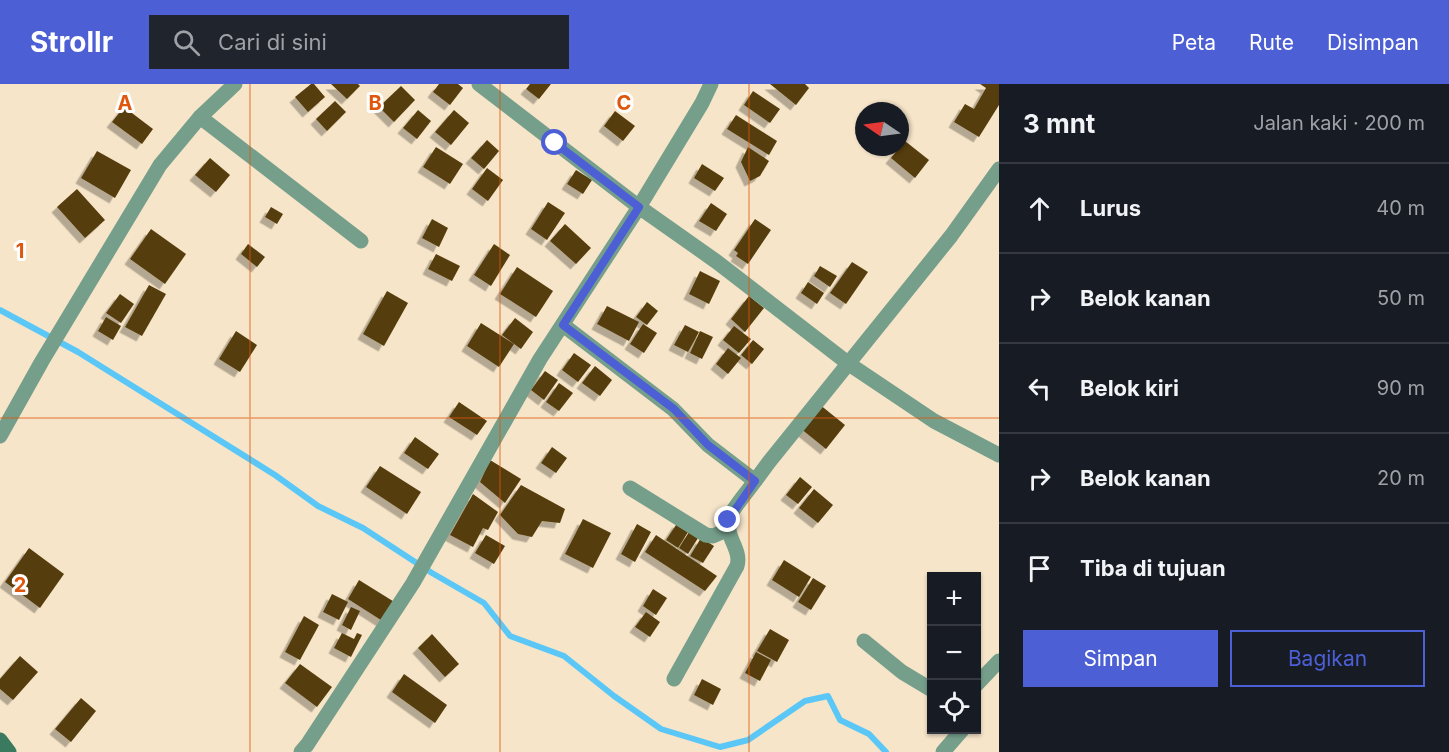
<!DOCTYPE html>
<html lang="id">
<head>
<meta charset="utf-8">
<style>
  :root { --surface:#171b24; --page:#20242c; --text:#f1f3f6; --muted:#9ea1a6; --line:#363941; --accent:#4c5fd4 }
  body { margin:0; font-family:Inter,sans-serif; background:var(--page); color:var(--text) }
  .controls { position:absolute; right:18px; bottom:18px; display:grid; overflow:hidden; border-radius:0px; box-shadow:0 2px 4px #0004 }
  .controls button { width:54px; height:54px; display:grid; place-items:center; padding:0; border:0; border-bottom:2px solid var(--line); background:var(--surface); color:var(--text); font:30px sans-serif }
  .compass { position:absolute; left:855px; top:18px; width:54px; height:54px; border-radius:50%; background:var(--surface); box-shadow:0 2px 4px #0004; rotate:283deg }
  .stop { position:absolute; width:18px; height:18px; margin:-14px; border:4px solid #4c5fd4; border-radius:50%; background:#fff }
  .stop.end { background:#4c5fd4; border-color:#fff; box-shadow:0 2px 6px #0008 }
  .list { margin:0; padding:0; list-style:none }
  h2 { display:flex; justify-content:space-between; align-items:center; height:78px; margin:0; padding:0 24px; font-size:26px }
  h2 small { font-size:20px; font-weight:400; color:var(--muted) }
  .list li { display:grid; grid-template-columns:39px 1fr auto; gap:18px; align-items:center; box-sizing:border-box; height:90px; padding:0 24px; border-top:2px solid var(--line) }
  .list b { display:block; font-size:22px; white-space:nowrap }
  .list em { font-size:20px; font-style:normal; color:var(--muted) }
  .actions { display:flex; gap:12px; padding:18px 24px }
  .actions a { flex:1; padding:14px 0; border:2px solid var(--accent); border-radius:0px; text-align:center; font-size:21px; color:var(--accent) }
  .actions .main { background:var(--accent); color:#fff }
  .icon { flex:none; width:33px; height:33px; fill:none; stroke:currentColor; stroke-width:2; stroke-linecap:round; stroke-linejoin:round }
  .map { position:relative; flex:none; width:999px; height:668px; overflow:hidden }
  header { display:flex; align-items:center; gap:36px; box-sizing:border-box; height:84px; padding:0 30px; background:var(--accent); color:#fff }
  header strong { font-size:28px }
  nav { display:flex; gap:33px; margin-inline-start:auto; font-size:21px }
  .search { width:420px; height:54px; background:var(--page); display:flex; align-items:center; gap:15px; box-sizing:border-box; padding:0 21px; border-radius:0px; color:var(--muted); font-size:22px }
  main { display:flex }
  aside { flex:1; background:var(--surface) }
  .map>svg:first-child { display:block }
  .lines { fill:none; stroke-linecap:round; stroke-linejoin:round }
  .stream { stroke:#5bc7f7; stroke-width:6 }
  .building { fill:#553d0b; filter:url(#shadow) }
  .street { stroke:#769f8b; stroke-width:15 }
  .secondary { stroke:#3a7b5f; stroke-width:15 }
  .route { stroke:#4c5fd4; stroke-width:8 }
  .grid { fill:none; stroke:#df570d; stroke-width:1.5; stroke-opacity:0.55 }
  .grid-label { font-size:20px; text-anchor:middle; font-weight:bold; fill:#df570d; stroke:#fff; stroke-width:6; stroke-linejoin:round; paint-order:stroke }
</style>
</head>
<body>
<header>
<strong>Strollr</strong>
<div class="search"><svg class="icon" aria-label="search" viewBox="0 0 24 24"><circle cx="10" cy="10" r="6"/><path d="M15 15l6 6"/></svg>Cari di sini</div>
<nav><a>Peta</a><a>Rute</a><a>Disimpan</a></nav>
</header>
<main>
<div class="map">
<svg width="999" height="668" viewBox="0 0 999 668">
  <defs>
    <filter id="shadow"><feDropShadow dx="-5.5" dy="5.5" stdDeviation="0" flood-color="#0004"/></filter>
  </defs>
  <rect width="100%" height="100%" fill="#f6e5c9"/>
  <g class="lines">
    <polyline class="stream" points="0,226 78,268 275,391 318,422 363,444 432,489 484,519 510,552 564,572 614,612 661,645 720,663 748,656 805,617 828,612 840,636 869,650 886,668"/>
  </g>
  <g class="building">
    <polygon points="311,0 314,0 325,13 308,28 295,13"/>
    <polygon points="331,0 358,0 360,2 347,15"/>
    <polygon points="439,0 458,0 463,4 450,21 433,8"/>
    <polygon points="530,0 551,0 539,15 526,5"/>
    <polygon points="770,0 805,0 809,4 796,21"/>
    <polygon points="980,0 999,0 999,21 979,53 954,38 965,20 974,25 986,4"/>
    <polygon points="401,2 415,16 394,38 379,23"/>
    <polygon points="753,7 780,25 770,39 744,21"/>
    <polygon points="335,17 346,28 327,47 316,35"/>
    <polygon points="124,23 153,45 142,60 112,38"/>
    <polygon points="418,26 431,37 417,55 403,44"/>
    <polygon points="454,26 469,39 451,61 435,48"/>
    <polygon points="615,27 635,42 623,57 604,42"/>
    <polygon points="736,31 777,57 769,71 727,45"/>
    <polygon points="487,56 499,67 484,85 471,74"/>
    <polygon points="905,57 929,76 915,94 891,74"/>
    <polygon points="436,63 463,80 450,100 423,83"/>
    <polygon points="748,63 769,77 760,92 750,97 741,78"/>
    <polygon points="97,67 131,86 115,114 81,94"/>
    <polygon points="210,74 230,91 216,108 195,91"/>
    <polygon points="702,80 724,94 715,107 694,94"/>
    <polygon points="487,84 503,96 488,117 472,105"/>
    <polygon points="576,86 592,96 583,110 567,100"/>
    <polygon points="77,105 105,136 85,154 57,123"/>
    <polygon points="548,118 565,129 547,156 531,145"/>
    <polygon points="711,119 727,130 716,147 699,137"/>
    <polygon points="271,123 283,130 277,140 265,133"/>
    <polygon points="432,135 448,144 439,163 422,154"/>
    <polygon points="755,135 771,146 748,180 736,172 738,169 734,166"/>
    <polygon points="565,140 591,164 576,180 550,157"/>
    <polygon points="151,145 186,170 165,200 130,175"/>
    <polygon points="248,160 265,173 257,183 241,170"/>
    <polygon points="494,160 510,171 491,202 474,191"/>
    <polygon points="436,170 460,182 452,197 428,185"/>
    <polygon points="852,178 868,188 846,220 830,209"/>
    <polygon points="820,182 837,192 830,203 814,192"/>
    <polygon points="517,183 553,207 536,233 500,210"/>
    <polygon points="700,187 720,197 709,220 689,210"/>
    <polygon points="808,198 824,209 817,220 801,209"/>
    <polygon points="149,201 166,210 142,252 125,243"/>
    <polygon points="387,207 408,219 384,262 363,250"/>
    <polygon points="120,210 134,220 121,239 106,229"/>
    <polygon points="749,212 764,224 745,248 731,235"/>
    <polygon points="647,218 658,227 647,241 636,233"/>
    <polygon points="607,222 639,238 629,257 597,240"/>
    <polygon points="106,233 121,242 113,256 98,247"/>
    <polygon points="515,234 533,248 521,265 502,251"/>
    <polygon points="481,239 514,260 499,283 467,262"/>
    <polygon points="643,240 657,249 644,269 630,260"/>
    <polygon points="685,241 699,248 688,268 674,261"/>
    <polygon points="734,242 751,255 739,269 723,256"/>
    <polygon points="236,247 257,261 240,288 219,275"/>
    <polygon points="700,247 713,253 702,275 690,269"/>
    <polygon points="753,256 764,265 752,280 741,271"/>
    <polygon points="728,264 741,274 728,290 716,280"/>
    <polygon points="574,269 591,281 578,298 562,286"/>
    <polygon points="595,282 612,296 600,312 582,299"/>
    <polygon points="545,287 558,296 544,316 531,306"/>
    <polygon points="559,299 573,309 559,327 546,318"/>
    <polygon points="459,318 487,337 477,351 449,333"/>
    <polygon points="819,320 845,341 826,365 800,344"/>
    <polygon points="415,353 439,370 428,385 404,369"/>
    <polygon points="552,363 567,374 556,389 541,379"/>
    <polygon points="490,376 521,395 505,419 480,398"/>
    <polygon points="380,382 421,408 407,430 366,403"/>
    <polygon points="800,393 812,403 798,420 786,411"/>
    <polygon points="521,401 565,425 560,439 542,437 532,453 518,450 500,431"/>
    <polygon points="814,405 833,421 818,439 799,424"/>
    <polygon points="473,410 498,428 488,446 483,444 473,463 450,451"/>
    <polygon points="583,435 611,449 593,484 565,470"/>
    <polygon points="678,438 690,445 678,464 666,456"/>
    <polygon points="637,440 651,448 635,478 621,470"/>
    <polygon points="689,448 698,454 688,470 679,464"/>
    <polygon points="486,451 505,462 494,480 475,469"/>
    <polygon points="656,451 717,492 705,507 645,468"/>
    <polygon points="701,454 714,462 703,479 690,472"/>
    <polygon points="29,464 64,490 40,524 5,498"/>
    <polygon points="784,476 811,493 799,513 772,496"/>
    <polygon points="813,494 826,502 811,526 798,518"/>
    <polygon points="359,496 396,519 384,538 348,515"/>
    <polygon points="653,505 667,514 656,531 643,522"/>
    <polygon points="332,510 348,518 339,536 323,528"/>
    <polygon points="351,523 360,527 351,546 342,541"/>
    <polygon points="646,528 660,538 650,553 635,543"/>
    <polygon points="304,532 319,541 300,576 285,568"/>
    <polygon points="770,545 789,556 777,578 757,567"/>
    <polygon points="342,549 354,555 357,549 362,551 351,573 334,564"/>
    <polygon points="432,550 459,580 445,593 418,564"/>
    <polygon points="756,568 771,576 760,597 745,589"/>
    <polygon points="20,572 38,588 13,616 0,605 0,595"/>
    <polygon points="300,580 332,603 317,623 285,599"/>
    <polygon points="404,590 447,621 435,639 392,608"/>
    <polygon points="702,595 721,605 713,621 694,611"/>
    <polygon points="81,614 96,627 71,658 55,645"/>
  </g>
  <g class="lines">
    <g class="street">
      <polyline points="479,0 639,123 717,178 849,280 934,337 999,371"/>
      <polyline points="200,33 361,157"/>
      <polyline points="563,241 673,325 708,361 755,397 769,378 951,152 999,85"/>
      <polyline points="0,352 42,277 160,81 200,33 235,0"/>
      <polyline points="630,404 706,451 713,452 729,445"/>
      <polyline points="864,557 902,588 932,606"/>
      <path d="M674 595 737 482C742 466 725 452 728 436 731 426 748 407 755 397"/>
      <polyline points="976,601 999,577"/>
      <polyline points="301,668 307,661 413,499 540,275 639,123 702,19 711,0"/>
      <polyline points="943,668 962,646"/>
    </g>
    <polyline class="secondary" points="0,656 9,668"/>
  </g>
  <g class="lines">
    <polyline class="route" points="555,59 639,123 563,241 674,325 708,361 755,397 728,436"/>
  </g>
  <path class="grid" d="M250 0V668M500 0V668M749 0V668M0 334H999"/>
  <g class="grid-label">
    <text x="125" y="26">A</text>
    <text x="375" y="26">B</text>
    <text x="624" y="26">C</text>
    <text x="20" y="174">1</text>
    <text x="20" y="508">2</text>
  </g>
</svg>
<div class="controls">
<button>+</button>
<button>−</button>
<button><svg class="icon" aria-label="locate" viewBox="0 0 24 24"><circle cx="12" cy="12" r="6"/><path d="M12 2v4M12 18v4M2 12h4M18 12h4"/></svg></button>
</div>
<svg class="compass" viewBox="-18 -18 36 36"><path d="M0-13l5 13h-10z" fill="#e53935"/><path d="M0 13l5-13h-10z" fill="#9ea1a6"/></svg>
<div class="stop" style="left:555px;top:59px"></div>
<div class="stop end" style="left:728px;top:436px"></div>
</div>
<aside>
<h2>3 mnt<small>Jalan kaki · 200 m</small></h2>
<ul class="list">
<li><svg class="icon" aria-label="ahead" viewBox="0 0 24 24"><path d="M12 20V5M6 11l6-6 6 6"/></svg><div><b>Lurus</b></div><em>40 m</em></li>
<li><svg class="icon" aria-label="right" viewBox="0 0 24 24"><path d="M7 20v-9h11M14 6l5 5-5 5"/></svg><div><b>Belok kanan</b></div><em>50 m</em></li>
<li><svg class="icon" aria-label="left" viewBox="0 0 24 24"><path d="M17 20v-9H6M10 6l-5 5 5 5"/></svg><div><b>Belok kiri</b></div><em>90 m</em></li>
<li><svg class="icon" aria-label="right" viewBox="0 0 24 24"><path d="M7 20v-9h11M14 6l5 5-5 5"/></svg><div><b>Belok kanan</b></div><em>20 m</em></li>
<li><svg class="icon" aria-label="arrive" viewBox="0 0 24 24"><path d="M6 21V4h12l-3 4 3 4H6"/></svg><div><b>Tiba di tujuan</b></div></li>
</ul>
<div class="actions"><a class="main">Simpan</a><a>Bagikan</a></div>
</aside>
</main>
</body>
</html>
